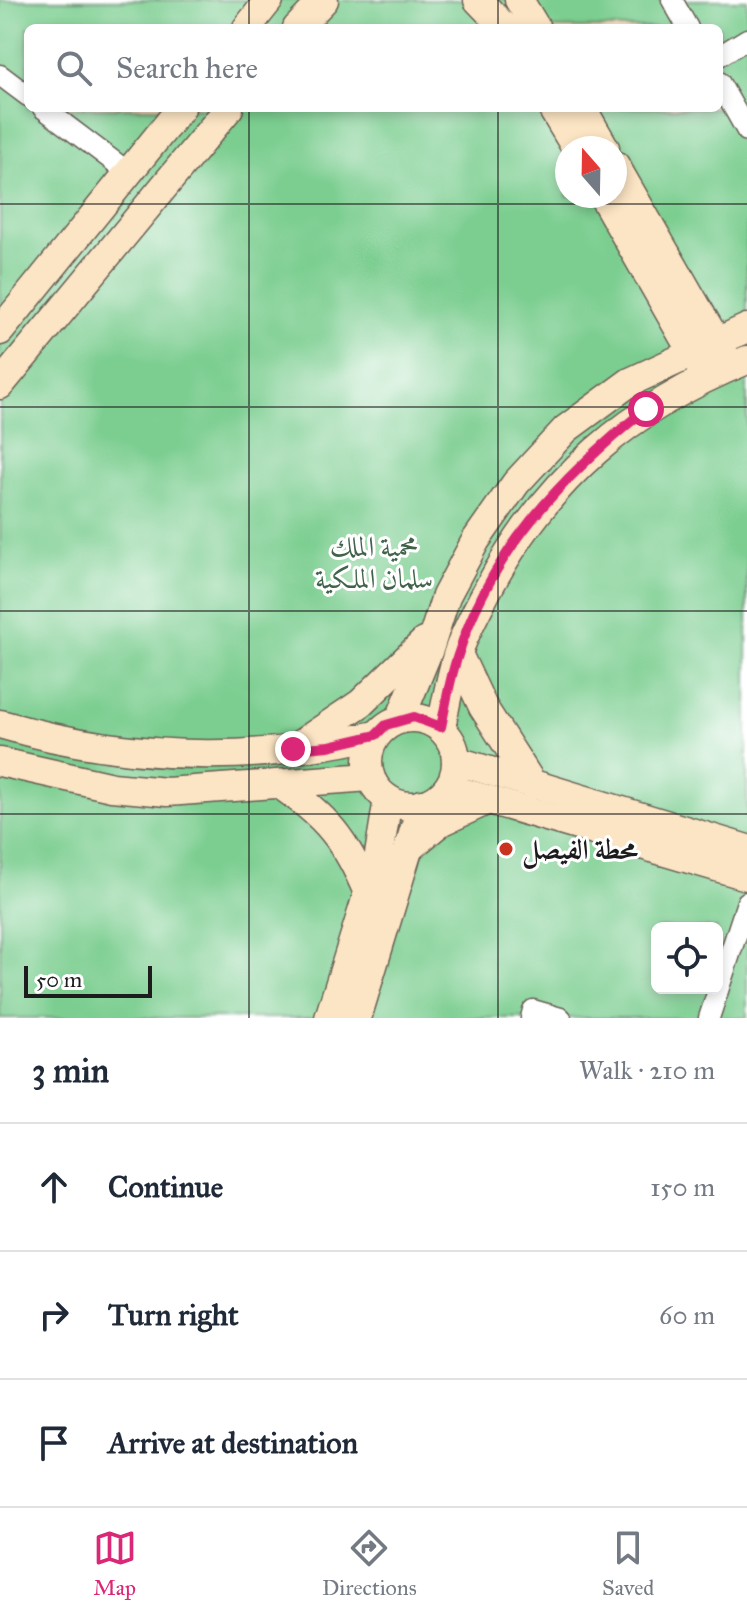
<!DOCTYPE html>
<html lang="en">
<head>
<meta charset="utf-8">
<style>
  :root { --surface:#fff; --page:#f2f2f3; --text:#1f2937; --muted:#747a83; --line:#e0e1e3; --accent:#db2777 }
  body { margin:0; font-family:"IM FELL Great Primer",Amiri,serif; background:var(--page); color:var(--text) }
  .controls { position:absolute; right:24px; bottom:24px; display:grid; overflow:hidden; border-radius:12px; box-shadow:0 4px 12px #0003 }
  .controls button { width:72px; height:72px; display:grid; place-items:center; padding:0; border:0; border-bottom:2px solid var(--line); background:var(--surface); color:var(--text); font:40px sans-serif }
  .compass { position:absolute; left:555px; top:136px; width:72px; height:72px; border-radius:50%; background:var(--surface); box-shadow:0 4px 12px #0003; rotate:340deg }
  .scale { position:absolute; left:24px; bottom:20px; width:128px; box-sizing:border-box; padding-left:8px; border:4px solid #1c1c1c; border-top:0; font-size:22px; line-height:28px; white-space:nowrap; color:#1c1c1c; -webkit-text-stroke:6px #fff; paint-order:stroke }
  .stop { position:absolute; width:24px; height:24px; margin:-18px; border:6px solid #db2777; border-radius:50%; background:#fff }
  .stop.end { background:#db2777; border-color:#fff; box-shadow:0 2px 8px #0008 }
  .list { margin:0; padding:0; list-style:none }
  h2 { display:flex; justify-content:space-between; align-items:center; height:104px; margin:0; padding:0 32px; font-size:34px }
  h2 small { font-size:26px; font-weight:400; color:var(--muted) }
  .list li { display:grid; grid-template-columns:52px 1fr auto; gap:24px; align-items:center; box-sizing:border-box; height:128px; padding:0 32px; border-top:2px solid var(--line) }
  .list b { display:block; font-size:30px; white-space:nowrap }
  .list em { font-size:26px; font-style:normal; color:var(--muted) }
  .icon { flex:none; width:44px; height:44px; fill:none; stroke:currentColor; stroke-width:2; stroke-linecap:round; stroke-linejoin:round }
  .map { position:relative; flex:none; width:747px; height:1018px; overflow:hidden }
  .search { position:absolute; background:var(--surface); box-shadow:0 4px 12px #0003; left:24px; right:24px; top:24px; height:88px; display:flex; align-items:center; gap:20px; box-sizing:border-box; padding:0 28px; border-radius:12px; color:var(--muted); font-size:30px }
  .sheet { height:488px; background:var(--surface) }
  nav { display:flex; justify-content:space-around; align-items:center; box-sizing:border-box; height:112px; border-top:2px solid var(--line); background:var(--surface); font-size:22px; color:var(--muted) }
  nav a { display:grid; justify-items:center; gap:4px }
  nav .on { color:var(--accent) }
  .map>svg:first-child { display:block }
  .green { fill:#7bce90; stroke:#4c7556; stroke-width:2; fill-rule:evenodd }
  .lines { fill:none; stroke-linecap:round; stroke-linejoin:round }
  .street-casing { stroke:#675f54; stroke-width:23 }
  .secondary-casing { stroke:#675f54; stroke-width:31 }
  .street { stroke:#fff; stroke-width:20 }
  .secondary { stroke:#fce5c4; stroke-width:28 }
  .route { stroke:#db2777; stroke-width:10 }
  .grid { fill:none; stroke:#1c1c1c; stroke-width:2; stroke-opacity:0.55 }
  .poi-dot { fill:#c8321e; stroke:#fff; stroke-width:3 }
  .labels { text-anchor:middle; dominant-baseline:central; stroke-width:6; stroke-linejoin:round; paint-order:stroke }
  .park-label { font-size:28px; fill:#42634a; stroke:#fff }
  .poi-label { font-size:28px; font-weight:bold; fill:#1c1c1c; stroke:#fff; text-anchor:start }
</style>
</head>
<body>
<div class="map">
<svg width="747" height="1018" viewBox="0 0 747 1018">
  <rect width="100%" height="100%" fill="#fff"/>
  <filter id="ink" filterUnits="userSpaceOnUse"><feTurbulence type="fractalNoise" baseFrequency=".0125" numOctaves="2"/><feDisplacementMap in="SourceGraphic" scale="16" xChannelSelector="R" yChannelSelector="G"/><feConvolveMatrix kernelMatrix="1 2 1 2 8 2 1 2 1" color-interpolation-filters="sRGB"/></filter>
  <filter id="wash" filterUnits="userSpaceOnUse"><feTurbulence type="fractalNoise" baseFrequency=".006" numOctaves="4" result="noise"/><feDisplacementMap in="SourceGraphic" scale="32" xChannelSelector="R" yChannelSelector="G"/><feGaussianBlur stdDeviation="1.8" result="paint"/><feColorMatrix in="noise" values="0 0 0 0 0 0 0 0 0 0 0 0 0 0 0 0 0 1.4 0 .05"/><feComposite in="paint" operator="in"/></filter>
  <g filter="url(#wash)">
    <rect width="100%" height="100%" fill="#f3dbbc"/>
    <path class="green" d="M0 0H747V1018H0ZM28 28H719V108H28ZM567 148H615V196H567ZM657 928H717V988H657Z"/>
  </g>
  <g filter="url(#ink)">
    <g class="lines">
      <g class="street-casing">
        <g id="street">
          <polyline points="672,0 688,28"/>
          <polyline points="719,56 747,39"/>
          <polyline points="0,75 28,96"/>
          <polyline points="719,82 747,131"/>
          <polyline points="43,108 129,173"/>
          <polyline points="531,1018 533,1010 561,1018"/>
          <polyline points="709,1018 747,902"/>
        </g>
      </g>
      <g class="secondary-casing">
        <g id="secondary">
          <polyline points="478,0 505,28"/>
          <polyline points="519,0 536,28"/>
          <polyline points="247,28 269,0"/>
          <polyline points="297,28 324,0"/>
          <polyline points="552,108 576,148"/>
          <polyline points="582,108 605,148"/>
          <polyline points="615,165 725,356"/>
          <polyline points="603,196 700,366"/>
          <polyline points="0,331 181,108"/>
          <polyline points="0,385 229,108"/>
          <polyline points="458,654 483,707 533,785"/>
          <circle cx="412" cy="762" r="44"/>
          <polyline points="400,719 429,649 446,596 476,540 516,483 566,429 630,382 747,328"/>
          <path d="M0 724C124 760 250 764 376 735"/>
          <path d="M441 727C446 704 450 679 457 656 464 633 477 610 488 589 547 478 631 407 747 360"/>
          <polyline points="296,747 361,703 424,642"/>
          <polyline points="457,761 747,849"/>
          <polyline points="0,762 112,787 167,792 370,777"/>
          <path d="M279 784C326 816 346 840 368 893"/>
          <polyline points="448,788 747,876"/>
          <polyline points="409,848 439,823 488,800"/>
          <polyline points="329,1018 378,861 388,799"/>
          <polyline points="357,1018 422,804"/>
        </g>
      </g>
      <use href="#street" class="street"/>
      <use href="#secondary" class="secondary"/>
    </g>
  </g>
  <g class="lines" filter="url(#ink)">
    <path class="route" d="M293 749 329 746 376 735 386 725 414 717 441 727C446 703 450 678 458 655 491 550 563 476 646 409"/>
  </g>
  <path class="grid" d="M249 0V28M498 0V28M249 108V1018M498 108V1018M0 204H747M0 407H747M0 611H747M0 814H747"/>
  <circle class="poi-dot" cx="506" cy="849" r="8"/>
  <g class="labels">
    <g class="park-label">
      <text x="374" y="546">محمية الملك<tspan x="374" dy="32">سلمان الملكية</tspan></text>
    </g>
    <g class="poi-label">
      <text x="522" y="849">محطة الفيصل</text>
    </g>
  </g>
</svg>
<div class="controls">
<button><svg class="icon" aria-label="locate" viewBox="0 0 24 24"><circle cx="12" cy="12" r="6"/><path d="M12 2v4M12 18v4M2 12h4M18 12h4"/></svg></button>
</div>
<svg class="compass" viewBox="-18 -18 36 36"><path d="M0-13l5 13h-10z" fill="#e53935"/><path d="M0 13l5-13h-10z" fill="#747a83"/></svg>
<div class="scale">50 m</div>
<div class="stop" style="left:646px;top:409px"></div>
<div class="stop end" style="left:293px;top:749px"></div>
<div class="search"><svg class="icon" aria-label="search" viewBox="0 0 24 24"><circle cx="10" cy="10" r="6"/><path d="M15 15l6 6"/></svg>Search here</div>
</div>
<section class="sheet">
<h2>3 min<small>Walk · 210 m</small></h2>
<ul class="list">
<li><svg class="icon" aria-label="ahead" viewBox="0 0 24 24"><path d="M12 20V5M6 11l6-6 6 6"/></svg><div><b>Continue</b></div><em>150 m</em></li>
<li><svg class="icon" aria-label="right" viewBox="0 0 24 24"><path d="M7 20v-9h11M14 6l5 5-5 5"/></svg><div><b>Turn right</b></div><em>60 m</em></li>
<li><svg class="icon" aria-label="arrive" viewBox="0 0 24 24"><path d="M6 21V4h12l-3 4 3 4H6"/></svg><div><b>Arrive at destination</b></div></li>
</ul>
</section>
<nav>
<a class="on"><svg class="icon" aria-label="map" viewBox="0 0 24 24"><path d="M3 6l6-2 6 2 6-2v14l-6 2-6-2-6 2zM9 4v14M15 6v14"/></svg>Map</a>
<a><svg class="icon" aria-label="directions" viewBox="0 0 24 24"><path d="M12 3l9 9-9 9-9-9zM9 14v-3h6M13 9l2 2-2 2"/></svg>Directions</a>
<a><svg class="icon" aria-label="saved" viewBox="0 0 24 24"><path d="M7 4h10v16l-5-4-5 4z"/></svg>Saved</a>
</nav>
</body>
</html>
